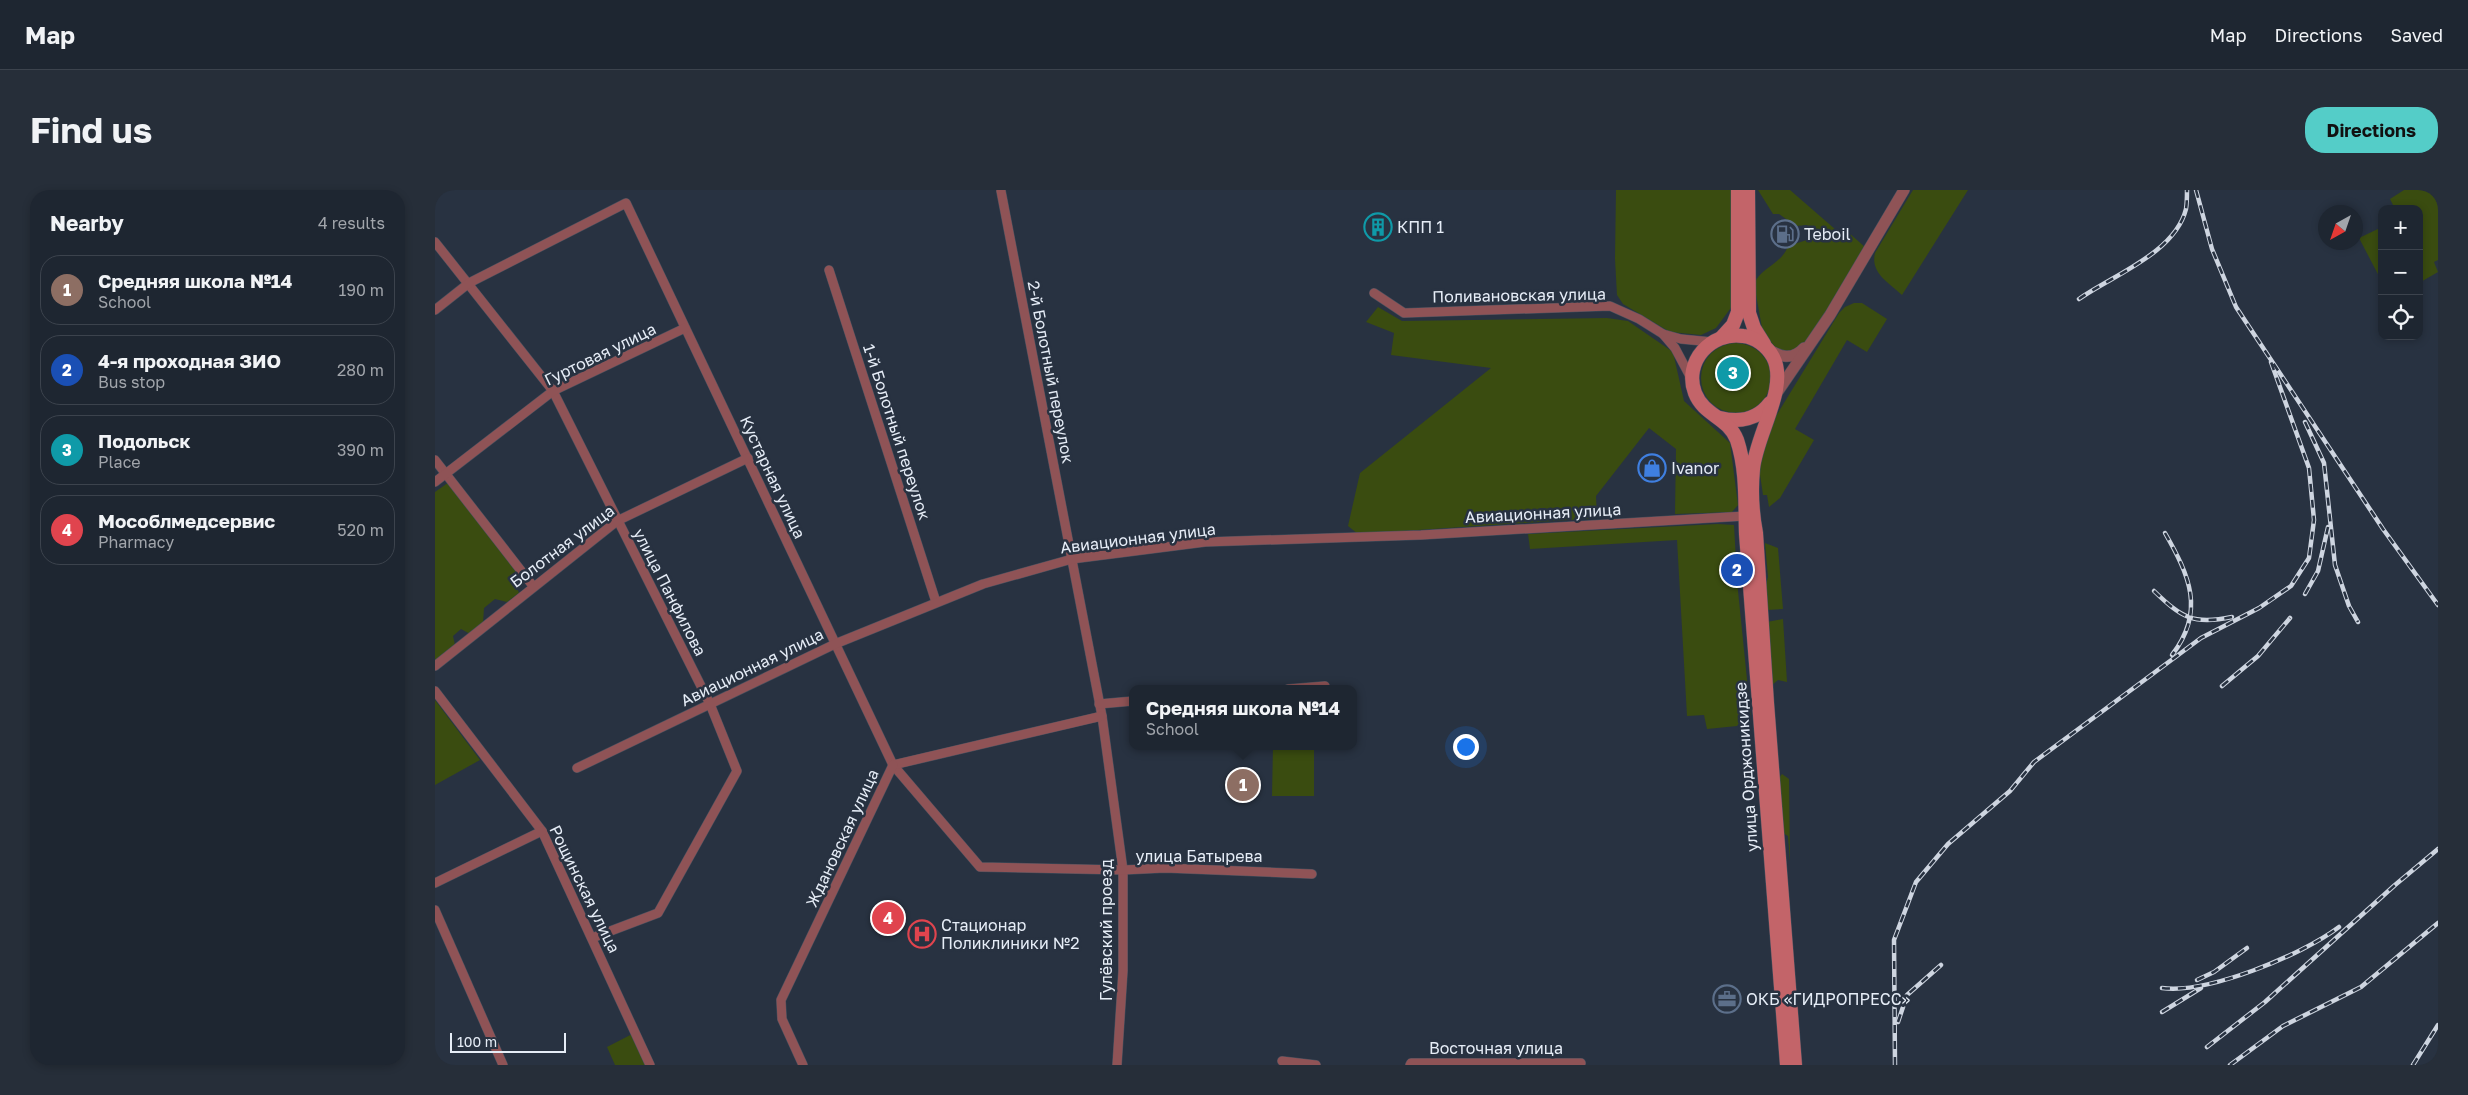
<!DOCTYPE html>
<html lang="en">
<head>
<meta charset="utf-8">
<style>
  :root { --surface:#1e2631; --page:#262e39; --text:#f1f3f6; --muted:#a1a5ab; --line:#3c434d; --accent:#54cdc8 }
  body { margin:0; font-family:"Golos Text",sans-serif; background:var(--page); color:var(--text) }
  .controls { position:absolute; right:15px; top:15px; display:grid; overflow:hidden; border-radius:10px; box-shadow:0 2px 8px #0003 }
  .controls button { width:45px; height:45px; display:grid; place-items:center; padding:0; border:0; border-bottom:1px solid var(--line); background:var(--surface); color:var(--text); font:25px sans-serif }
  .compass { position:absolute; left:1883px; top:15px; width:45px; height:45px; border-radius:50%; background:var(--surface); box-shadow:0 2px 8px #0003; rotate:220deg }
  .scale { position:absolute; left:15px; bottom:12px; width:116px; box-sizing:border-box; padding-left:5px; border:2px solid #e6edf7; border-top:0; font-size:14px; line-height:18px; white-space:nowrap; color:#e6edf7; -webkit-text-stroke:4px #283241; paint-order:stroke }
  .you { position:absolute; left:1030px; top:556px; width:18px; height:18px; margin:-12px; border:4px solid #fff; border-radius:50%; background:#1a73e8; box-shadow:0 0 0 8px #1a73e833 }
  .badge { display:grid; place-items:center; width:32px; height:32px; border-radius:50%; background:var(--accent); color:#fff; font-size:16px; font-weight:700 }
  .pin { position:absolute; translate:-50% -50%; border:2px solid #fff; box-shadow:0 1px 5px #0006 }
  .popup { position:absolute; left:694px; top:495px; width:228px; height:65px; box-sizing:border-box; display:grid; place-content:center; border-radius:10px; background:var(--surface); filter:drop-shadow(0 1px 4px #0005); font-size:16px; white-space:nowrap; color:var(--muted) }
  .popup b { font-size:19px; color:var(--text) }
  .popup::after { content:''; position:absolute; left:50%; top:100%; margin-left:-10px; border:10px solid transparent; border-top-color:var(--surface) }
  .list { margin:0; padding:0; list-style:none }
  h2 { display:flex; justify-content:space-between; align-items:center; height:65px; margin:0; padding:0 20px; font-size:21px }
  h2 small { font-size:16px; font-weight:400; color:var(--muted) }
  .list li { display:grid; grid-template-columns:32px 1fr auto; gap:15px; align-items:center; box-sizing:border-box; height:70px; margin:0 10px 10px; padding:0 10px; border:1px solid var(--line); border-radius:20px }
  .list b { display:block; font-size:19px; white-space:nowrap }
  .list p { margin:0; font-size:16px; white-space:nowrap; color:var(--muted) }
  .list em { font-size:16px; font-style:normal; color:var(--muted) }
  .icon { flex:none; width:28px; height:28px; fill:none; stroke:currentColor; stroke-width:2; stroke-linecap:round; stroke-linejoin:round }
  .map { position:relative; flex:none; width:2003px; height:875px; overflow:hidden; border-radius:20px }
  header { display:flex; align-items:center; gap:30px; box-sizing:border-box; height:70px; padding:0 25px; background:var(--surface); border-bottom:1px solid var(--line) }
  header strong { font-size:24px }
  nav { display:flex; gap:28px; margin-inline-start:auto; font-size:18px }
  .intro { display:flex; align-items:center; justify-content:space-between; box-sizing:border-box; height:120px; padding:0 30px }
  h1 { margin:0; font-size:35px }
  .button { padding:12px 22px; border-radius:20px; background:var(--accent); color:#111; font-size:18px; font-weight:700 }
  main { display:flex; gap:30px; padding:0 30px }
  aside { flex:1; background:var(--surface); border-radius:20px; box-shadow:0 2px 8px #0003 }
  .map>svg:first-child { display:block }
  .green { fill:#3a4c10 }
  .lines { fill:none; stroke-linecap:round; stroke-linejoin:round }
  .minor-casing { stroke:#46505e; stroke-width:10 }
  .tertiary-casing { stroke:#46505e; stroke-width:12 }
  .secondary-casing { stroke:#46505e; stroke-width:15 }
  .minor { stroke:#8f5356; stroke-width:9 }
  .tertiary { stroke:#8f5356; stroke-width:11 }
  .secondary { stroke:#c36469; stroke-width:14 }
  .rail-casing { stroke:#ced5e0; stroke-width:4.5 }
  .rail { stroke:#283241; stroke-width:2.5; stroke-dasharray:8; stroke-linecap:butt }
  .labels { text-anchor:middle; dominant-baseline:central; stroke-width:5; stroke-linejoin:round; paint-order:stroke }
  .poi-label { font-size:16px; fill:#e6edf7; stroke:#283241; text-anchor:start }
  .street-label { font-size:16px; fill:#e6edf7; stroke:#283241 }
</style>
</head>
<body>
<header>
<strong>Map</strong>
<nav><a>Map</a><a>Directions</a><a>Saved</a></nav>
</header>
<div class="intro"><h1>Find us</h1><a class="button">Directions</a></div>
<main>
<aside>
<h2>Nearby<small>4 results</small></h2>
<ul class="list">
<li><span class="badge" style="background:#8d6e63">1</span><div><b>Средняя школа №14</b><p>School</p></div><em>190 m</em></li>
<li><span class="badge" style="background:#1a4fb4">2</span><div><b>4-я проходная ЗИО</b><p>Bus stop</p></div><em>280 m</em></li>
<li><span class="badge" style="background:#0f9aa8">3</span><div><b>Подольск</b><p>Place</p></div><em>390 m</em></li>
<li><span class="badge" style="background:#e0444e">4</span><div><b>Мособлмедсервис</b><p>Pharmacy</p></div><em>520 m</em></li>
</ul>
</aside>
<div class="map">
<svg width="2003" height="875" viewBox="0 0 2003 875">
  <rect width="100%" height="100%" fill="#283241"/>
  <g class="green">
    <polygon points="1181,0 1297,0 1298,115 1281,138 1266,145 1235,142 1188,114 1182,105 1180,69"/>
    <path d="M1323 0H1355L1401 40 1413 42 1431 58 1372 153 1360 162 1342 159 1328 143 1319 94C1326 77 1347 74 1353 56L1375 49 1377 45 1372 35 1361 36 1344 24H1338Z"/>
    <path d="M1478 0H1533L1467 105C1454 93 1435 83 1440 63Z"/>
    <polygon points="1969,0 2000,0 2003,4 2003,70 1999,72 2003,82 1984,93 1984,19 1960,19 1955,9"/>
    <polygon points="1947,37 1947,92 1924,48"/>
    <polygon points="1419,113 1427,113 1452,129 1432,162 1412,150 1360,239 1379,250 1345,308 1334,317 1332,305 1328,305 1323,271 1330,244 1404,123 1410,117"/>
    <polygon points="943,117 967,131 1172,128 1193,131 1238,162 1249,211 1295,253 1303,315 1297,322 1240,324 1241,259 1214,238 1161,306 1162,328 923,344 913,336 925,283 1056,178 956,165 959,143 931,132"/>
    <circle cx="1301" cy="188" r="35"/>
    <polygon points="14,292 84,385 79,391 84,403 72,412 60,409 49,418 48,433 35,444 26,439 18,446 20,455 0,470 0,302"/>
    <polygon points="1283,334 1299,335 1301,371 1298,372 1298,381 1301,381 1316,529 1306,530 1302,536 1272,539 1269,525 1252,526 1242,350 1095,359 1093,344"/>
    <polygon points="1330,353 1343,358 1348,419 1332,420 1329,402 1333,387"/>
    <polygon points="1348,429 1352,492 1343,490 1336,496 1332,432"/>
    <polygon points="0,510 45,570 0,595"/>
    <polygon points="838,556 879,556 879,606 837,606"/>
    <polygon points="1347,584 1354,589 1355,672 1353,646 1348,643 1344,588"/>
    <polygon points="205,840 198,845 211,875 180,875 172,857"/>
  </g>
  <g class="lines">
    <g class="minor-casing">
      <g id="minor">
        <polyline points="566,1 667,526 688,680 688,781 682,875"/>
        <polyline points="0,52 118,201 275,514 302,581 223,723 157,748"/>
        <polyline points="394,80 501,412"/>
        <polyline points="939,103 969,123 1175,116 1204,129 1228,144 1246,149 1277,152"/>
        <polyline points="0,120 34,93 191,13 458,575 545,677 688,680 730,678 877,684"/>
        <polyline points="1228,144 1240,158 1257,190"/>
        <polyline points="0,270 98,396"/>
        <polyline points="0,292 118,201 250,138"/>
        <polyline points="0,476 182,331 313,268"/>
        <polyline points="853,499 890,496"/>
        <polyline points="0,501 107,641 215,875"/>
        <polyline points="664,514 698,511"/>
        <polyline points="458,575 667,526"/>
        <polyline points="142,578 400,454 548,394 637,369 770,352 986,345 1310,326"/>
        <polyline points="0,693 107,641"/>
        <polyline points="0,720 68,875"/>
        <polyline points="847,871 881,875"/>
        <polyline points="368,875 347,829 346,810 458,575"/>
        <polyline points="975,875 976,873 1146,873"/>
      </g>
    </g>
    <g class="tertiary-casing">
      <g id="tertiary">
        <path d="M1331 158C1345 167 1357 171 1369 158"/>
        <polyline points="1341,204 1395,125 1469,0"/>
      </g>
    </g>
    <g class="secondary-casing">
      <g id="secondary">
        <polyline points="1313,0 1314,123 1319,138 1329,154"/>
        <polyline points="1287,147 1298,135 1303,122 1303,0"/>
        <path d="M1285 228C1305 233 1323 229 1335 213"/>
        <path d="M1352 875 1311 344C1310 312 1312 280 1302 250 1293 227 1269 226 1260 203 1248 172 1276 141 1308 146 1320 147 1332 156 1338 167 1354 197 1321 245 1318 279 1316 300 1317 322 1321 343L1332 513 1360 875"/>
      </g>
    </g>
    <use href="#minor" class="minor"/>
    <use href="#tertiary" class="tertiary"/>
    <use href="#secondary" class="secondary"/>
    <g class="rail-casing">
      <g id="rail">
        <polyline points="1761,0 1777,59 1801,117 1948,339 2003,415"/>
        <path d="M1644 109C1678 85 1740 63 1751 19 1752 13 1752 6 1752 0"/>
        <polyline points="1870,232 1889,273 1900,375 1914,416 1923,432"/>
        <path d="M1730 343C1754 385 1771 421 1737 465"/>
        <path d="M1719 401C1747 428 1758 435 1797 427"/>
        <polyline points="1870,404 1883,381 1893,337"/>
        <polyline points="1787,496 1823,466 1855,428"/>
        <polyline points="1762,790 1779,782 1812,758"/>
        <path d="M1727 798C1773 804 1867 765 1904 737"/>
        <polyline points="1727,822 1766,798"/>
        <polyline points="1463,832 1472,805 1506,775"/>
        <polyline points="1772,857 1830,812 1960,695 2003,659"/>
        <polyline points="1460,875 1459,750 1481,692 1513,654 1575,601 1599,572 1766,448 1824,418 1856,396 1874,368 1879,330 1874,278 1836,172"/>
        <polyline points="1795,875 1848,836 1926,797 2003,733"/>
        <polyline points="1978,875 2003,835"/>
      </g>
    </g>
    <use href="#rail" class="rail"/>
  </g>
  <defs>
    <g id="building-ring" transform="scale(1.4375)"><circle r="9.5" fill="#283241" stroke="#0f9aa8" stroke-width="1.5"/><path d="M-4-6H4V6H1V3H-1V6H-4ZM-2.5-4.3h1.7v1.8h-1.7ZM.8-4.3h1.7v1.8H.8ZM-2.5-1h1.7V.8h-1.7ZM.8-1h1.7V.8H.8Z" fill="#0f9aa8"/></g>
    <g id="fuel-ring" transform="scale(1.4375)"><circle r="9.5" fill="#283241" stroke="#5c6f8a" stroke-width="1.5"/><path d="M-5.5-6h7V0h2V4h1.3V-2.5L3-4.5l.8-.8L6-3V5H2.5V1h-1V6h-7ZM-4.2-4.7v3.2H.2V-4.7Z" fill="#5c6f8a"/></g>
    <g id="shop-ring" transform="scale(1.4375)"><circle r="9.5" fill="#283241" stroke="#3f7fe0" stroke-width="1.5"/><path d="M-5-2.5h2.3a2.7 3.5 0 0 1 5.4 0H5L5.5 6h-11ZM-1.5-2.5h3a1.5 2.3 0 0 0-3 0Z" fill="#3f7fe0"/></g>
    <g id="hospital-ring" transform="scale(1.4375)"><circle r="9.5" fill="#283241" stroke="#e0444e" stroke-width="1.5"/><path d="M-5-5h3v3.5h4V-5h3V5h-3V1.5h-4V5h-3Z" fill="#e0444e"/></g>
    <g id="office-ring" transform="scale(1.4375)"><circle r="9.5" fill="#283241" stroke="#5c6f8a" stroke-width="1.5"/><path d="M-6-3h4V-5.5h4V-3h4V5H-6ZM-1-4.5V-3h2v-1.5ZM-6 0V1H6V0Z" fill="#5c6f8a"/></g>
  </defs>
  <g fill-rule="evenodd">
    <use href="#building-ring" x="943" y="37"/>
    <use href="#fuel-ring" x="1350" y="44"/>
    <use href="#shop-ring" x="1217" y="278"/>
    <use href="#hospital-ring" x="487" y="744"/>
    <use href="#office-ring" x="1292" y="809"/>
  </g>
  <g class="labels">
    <g class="poi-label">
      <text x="962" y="37">КПП 1</text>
      <text x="1369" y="44">Teboil</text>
      <text x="1236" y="278">Ivanor</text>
      <text x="506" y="735">Стационар<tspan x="506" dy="18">Поликлиники №2</tspan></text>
      <text x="1311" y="809">ОКБ «ГИДРОПРЕСС»</text>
    </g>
    <g class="street-label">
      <text transform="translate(1084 105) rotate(-1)">Поливановская улица</text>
      <text transform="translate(165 164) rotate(-26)">Гуртовая улица</text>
      <text transform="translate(616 182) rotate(79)">2-й Болотный переулок</text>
      <text transform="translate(462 242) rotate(72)">1-й Болотный переулок</text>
      <text transform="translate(338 287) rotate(65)">Кустарная улица</text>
      <text transform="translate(1108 323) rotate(-3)">Авиационная улица</text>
      <text transform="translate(703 348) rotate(-7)">Авиационная улица</text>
      <text transform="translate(127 356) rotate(-37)">Болотная улица</text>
      <text transform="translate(235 402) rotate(63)">улица Панфилова</text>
      <text transform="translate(317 477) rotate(-26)">Авиационная улица</text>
      <text transform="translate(1311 577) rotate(-94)">улица Орджоникидзе</text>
      <text transform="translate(407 648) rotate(-65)">Ждановская улица</text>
      <text x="764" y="666">улица Батырева</text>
      <text transform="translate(150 699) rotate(64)">Рощинская улица</text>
      <text transform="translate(671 740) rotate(-90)">Гулёвский проезд</text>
      <text x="1061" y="858">Восточная улица</text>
    </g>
  </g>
</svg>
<div class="controls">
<button>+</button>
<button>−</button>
<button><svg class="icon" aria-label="locate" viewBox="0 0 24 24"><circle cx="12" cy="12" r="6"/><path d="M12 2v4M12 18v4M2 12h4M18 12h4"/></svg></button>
</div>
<svg class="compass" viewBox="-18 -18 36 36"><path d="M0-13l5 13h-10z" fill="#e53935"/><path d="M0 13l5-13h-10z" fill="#a1a5ab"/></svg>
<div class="scale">100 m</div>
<div class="you"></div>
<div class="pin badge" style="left:808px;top:595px;background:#8d6e63">1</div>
<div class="popup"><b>Средняя школа №14</b>School</div>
<div class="pin badge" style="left:1302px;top:380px;background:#1a4fb4">2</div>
<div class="pin badge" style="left:1298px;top:183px;background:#0f9aa8">3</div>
<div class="pin badge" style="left:453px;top:728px;background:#e0444e">4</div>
</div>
</main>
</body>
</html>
